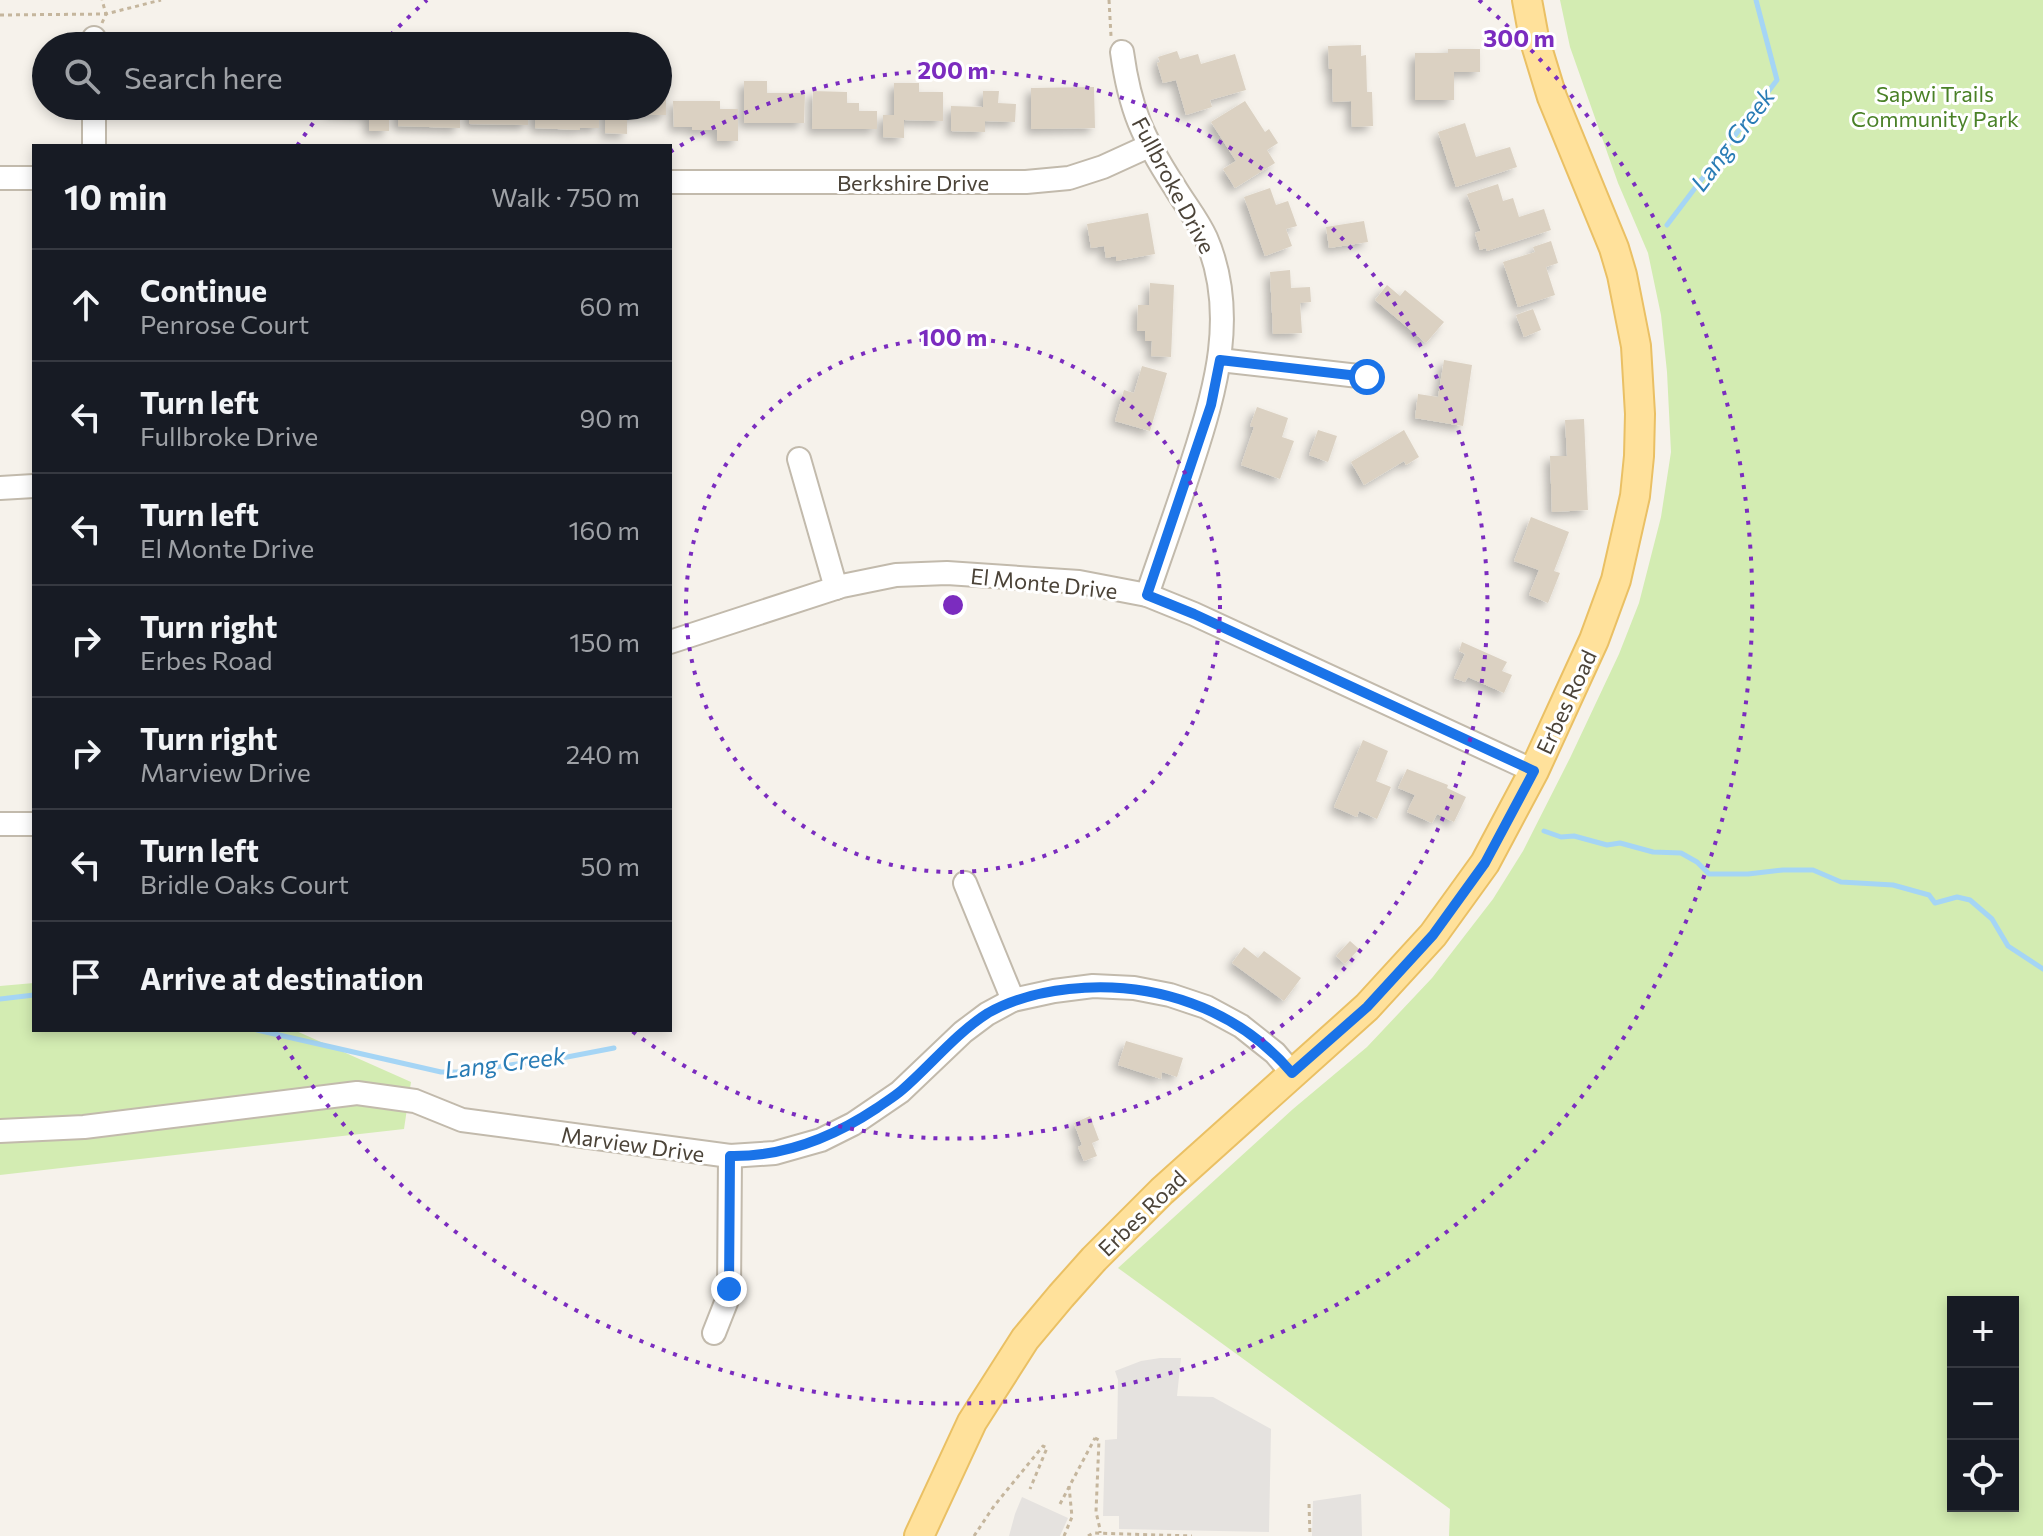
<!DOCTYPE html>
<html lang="en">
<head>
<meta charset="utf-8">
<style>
  :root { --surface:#171b24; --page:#20242c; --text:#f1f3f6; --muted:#9ea1a6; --line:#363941 }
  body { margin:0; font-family:Commissioner,sans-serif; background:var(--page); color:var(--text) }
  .controls { position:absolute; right:24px; bottom:24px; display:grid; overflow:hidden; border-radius:0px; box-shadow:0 4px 12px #0003 }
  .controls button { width:72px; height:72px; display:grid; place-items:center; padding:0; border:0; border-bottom:2px solid var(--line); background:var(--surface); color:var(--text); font:40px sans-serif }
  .stop { position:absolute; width:24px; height:24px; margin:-18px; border:6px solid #1a73e8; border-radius:50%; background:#fff }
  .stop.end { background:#1a73e8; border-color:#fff; box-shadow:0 2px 8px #0008 }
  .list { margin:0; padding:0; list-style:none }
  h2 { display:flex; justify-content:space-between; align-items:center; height:104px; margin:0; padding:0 32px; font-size:34px }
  h2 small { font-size:26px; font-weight:400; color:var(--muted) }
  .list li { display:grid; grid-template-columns:52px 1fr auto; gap:24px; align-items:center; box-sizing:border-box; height:112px; padding:0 32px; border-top:2px solid var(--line) }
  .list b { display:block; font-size:30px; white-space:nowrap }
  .list p { margin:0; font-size:26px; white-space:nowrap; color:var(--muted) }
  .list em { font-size:26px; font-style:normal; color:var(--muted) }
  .icon { flex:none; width:44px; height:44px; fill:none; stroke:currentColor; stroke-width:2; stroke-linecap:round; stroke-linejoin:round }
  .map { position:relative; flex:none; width:2043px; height:1536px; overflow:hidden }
  .search { position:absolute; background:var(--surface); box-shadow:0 4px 12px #0003; left:32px; top:32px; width:640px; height:88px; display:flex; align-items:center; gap:20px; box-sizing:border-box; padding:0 28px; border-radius:44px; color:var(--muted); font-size:30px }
  .panel { position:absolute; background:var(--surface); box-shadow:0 4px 12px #0003; left:32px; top:144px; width:640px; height:888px; border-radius:0px }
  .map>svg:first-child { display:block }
  .green { fill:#d3ecb2; fill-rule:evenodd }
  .parking { fill:#e5e2df }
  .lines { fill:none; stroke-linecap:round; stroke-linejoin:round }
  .stream { stroke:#a5d5f5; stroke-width:5 }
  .building { fill:#dbd1c2; filter:url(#shadow) }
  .minor-casing { stroke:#c2baac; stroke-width:26 }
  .major-casing { stroke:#eac064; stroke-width:32 }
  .path { stroke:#c5b69d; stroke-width:3; stroke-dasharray:4 4; stroke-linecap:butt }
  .minor { stroke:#fff; stroke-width:22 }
  .major { stroke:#ffe19b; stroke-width:28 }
  .route { stroke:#1a73e8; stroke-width:10 }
  .ring { fill:none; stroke:#7b2cbf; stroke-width:4; stroke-dasharray:4 8 }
  .labels { text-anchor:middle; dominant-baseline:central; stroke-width:6; stroke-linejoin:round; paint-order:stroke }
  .park-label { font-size:22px; fill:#4a8127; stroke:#fff }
  .street-label { font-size:22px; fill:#4b4338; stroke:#fff }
  .water-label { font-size:24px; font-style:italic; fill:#297cb5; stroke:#fff }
  .centre { fill:#7b2cbf; stroke:#fff; stroke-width:4 }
  .ring-label { font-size:24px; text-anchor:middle; font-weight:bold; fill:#7b2cbf; stroke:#fff; stroke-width:6; stroke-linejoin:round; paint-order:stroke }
</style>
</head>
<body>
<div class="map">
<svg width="2043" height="1536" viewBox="0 0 2043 1536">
  <defs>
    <filter id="shadow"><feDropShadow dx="-5" dy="5" stdDeviation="4" flood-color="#0004"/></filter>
  </defs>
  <rect width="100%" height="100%" fill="#f6f2eb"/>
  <g class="green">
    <path d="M1560 0H2043V1536H1449L1450 1509 1118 1268 1293 1109 1367 1047 1432 978 1493 899 1523 851 1570 758 1619 654 1639 603 1661 517 1671 452 1667 372 1661 315 1648 253 1618 183 1570 47ZM2013 1302V1506H1953V1302Z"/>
    <polygon points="34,983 34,1030 294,1030 411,1082 404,1129 0,1175 0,986"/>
  </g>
  <g class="parking">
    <polygon points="1160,1358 1181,1358 1177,1396 1213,1397 1271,1429 1269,1532 1119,1529 1119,1516 1103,1516 1105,1440 1117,1439 1118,1380 1115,1371 1141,1361"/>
    <polygon points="1361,1494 1362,1536 1312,1536 1313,1501"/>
    <polygon points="1022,1497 1068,1518 1060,1536 1009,1536 1015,1514"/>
  </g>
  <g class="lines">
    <g class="stream">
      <polyline points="1667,225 1777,80 1756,0"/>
      <polyline points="1544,831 1561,837 1574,836 1607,845 1620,843 1653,852 1681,853 1697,862 1709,874 1748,874 1783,870 1813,870 1841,882 1893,885 1929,895 1935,903 1957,897 1970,900 1992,919 2008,946 2043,969"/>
      <polyline points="0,999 34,995"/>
      <polyline points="257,1030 441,1072 459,1072 524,1063 541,1062 614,1048"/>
    </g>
  </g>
  <g class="building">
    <polygon points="1361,45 1361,56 1366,55 1367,92 1372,92 1373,126 1352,127 1351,101 1333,102 1332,69 1329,69 1328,46"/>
    <polygon points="1448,49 1480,49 1480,72 1454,72 1454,100 1415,100 1415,53 1448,53"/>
    <polygon points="1177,51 1180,59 1198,54 1201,64 1235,54 1246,90 1210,100 1212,107 1186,115 1176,80 1163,83 1157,63 1160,62 1158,57"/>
    <polygon points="744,81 767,81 767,93 805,93 804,123 744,123"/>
    <polygon points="894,83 919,83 919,92 943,92 943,121 904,120 904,138 883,137 883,115 894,115"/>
    <polygon points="1094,87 1095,128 1031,129 1031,88"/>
    <polygon points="658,89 666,89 666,115 627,115 627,134 605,133 605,106 658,106"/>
    <polygon points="813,91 847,92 847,103 859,103 859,111 877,111 877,129 812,129"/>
    <polygon points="983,91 999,91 998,103 1016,104 1015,122 985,121 985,132 951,131 951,106 983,107"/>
    <polygon points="673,101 720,101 720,109 738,109 738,141 717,141 717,130 692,130 692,127 674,127"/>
    <polygon points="1245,101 1265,132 1269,129 1278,143 1267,150 1275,163 1235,188 1223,169 1236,161 1211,122"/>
    <polygon points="330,106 379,106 379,109 389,109 389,131 369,131 369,115 330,112"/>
    <polygon points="398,106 460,106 460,128 398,126"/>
    <polygon points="469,106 528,106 528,125 469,124"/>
    <polygon points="553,106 599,106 599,128 580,128 580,130 535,128 535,108 553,108"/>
    <polygon points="1465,123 1476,157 1510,147 1517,167 1456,187 1438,132"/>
    <polygon points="1498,184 1503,201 1513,198 1519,217 1544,209 1551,230 1487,251 1486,248 1480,250 1475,233 1480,231 1480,229 1467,194"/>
    <polygon points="1270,188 1276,205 1288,201 1297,226 1286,229 1292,246 1265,256 1244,197"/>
    <polygon points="1148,213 1155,254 1116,261 1116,256 1106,258 1104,246 1091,248 1087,224"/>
    <polygon points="1364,221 1368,242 1329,248 1326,227"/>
    <polygon points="1551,241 1558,263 1546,267 1555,295 1518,307 1503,262 1535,252 1533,247"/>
    <polygon points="1290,270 1291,288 1310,287 1311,302 1300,303 1302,333 1273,334 1270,272"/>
    <polygon points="1150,283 1174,285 1171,357 1151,356 1152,341 1145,341 1145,331 1137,331 1138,305 1149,305"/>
    <polygon points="1387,285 1400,296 1405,290 1444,322 1426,343 1375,300"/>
    <polygon points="1533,309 1541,330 1524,337 1516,315"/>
    <polygon points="1444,360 1472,365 1463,426 1415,418 1418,394 1438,397"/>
    <polygon points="1142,366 1167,373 1150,431 1115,421 1124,390 1134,393"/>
    <polygon points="1257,407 1288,418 1282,437 1294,441 1280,479 1241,465 1254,427 1250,426"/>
    <polygon points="1584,419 1588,510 1552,512 1550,456 1567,456 1565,420"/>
    <polygon points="1318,430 1337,436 1328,462 1309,455"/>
    <polygon points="1404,430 1419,457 1406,465 1404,461 1364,485 1351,462"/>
    <polygon points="1531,517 1569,532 1554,571 1560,573 1548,603 1529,595 1539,570 1514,561"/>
    <polygon points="1462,642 1507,662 1502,671 1512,675 1504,693 1468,677 1465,682 1454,678 1465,654 1459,651"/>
    <polygon points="1363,740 1388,751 1376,781 1391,787 1377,819 1359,811 1357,817 1334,807"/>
    <polygon points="1407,769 1448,785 1447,788 1466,797 1454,822 1437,814 1432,823 1407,812 1415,795 1398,788"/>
    <polygon points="1350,941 1359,949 1345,964 1336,956"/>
    <polygon points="1244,947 1258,958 1264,951 1301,978 1284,1001 1232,963"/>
    <polygon points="1126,1041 1183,1058 1177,1077 1162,1072 1161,1079 1118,1065"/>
    <polygon points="1090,1116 1099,1140 1092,1143 1097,1156 1084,1161 1078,1147 1082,1145 1074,1123"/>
  </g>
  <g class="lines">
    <g class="minor-casing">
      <g id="minor">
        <polyline points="94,46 94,38"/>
        <path d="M1122 52C1130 110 1143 138 1174 186 1184 203 1198 220 1206 238 1238 312 1216 390 1192 463 1178 507 1162 551 1147 595"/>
        <polyline points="94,146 94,106"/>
        <polyline points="0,178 34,178"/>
        <polyline points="670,182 1026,182 1069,178 1103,167 1149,146"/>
        <polyline points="1220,360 1367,377"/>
        <polyline points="799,459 836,588"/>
        <polyline points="0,488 34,486"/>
        <polyline points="670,642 842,586 896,575 947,573 1079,582 1147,595 1194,614 1534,771"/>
        <polyline points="0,824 34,824"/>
        <polyline points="965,883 1013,1000"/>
        <polyline points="0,1131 84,1127 357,1093 415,1101 462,1120 730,1156 775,1153 821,1140 853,1124 900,1092 963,1032 987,1014 1013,1000 1054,991 1093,986 1134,988 1170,995 1206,1007 1241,1026 1275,1053 1292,1073"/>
        <polyline points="714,1333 729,1295 730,1156"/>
      </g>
    </g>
    <g class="major-casing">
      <polyline id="major" points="919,1536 972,1422 1025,1339 1061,1296 1094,1259 1162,1191 1367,1007 1433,935 1485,863 1534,771 1594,640 1616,580 1635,496 1639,456 1640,414 1636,346 1622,275 1614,248 1552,97 1534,38 1527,0"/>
    </g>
    <g class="path">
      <polyline points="1109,0 1111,36"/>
      <polyline points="0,15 106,14 161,0"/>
      <polyline points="102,23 106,14 102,0"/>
      <polyline points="1095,1438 1099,1440 1096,1512 1100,1529 1100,1533"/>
      <polyline points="1060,1504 1095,1438"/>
      <polyline points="1309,1504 1310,1536"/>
      <polyline points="974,1536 994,1506 1043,1446 1047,1448 1030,1489"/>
      <polyline points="1064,1536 1072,1517 1069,1486"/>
      <polyline points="1088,1536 1093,1533 1192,1536"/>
    </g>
    <use href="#minor" class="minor"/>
    <use href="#major" class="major"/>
  </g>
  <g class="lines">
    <path class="route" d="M729 1289 730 1156C784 1157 832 1138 877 1108 885 1102 894 1097 902 1090 931 1065 955 1034 988 1013 1013 999 1041 992 1069 989 1153 980 1237 1008 1292 1073L1367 1007 1433 935 1485 863 1534 771 1194 614 1147 595 1211 405 1220 360 1367 377"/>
  </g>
  <g class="ring">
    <circle cx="953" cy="605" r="267"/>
    <path d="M670 152A534 534 0 1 1 632 1031"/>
    <path d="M297 146A801 801 0 0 1 326 106M382 44A801 801 0 0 1 427 0M1479 0A801 801 0 1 1 277 1035"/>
  </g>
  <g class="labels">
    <g class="park-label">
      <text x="1935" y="93">Sapwi Trails<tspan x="1935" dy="25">Community Park</tspan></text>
    </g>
    <g class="street-label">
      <text x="913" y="182">Berkshire Drive</text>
      <text transform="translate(1174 185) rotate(62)">Fullbroke Drive</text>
      <text transform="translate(1044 583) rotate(6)">El Monte Drive</text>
      <text transform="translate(1566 702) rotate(-65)">Erbes Road</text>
      <text transform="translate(633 1144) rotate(8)">Marview Drive</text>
      <text transform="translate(1142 1213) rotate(-44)">Erbes Road</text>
    </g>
    <g class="water-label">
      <text transform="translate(1732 139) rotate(-53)">Lang Creek</text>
      <text transform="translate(505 1062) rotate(-7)">Lang Creek</text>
    </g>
  </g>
  <circle cx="953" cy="605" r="12" class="centre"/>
  <g class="ring-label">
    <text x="1519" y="47">300 m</text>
    <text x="953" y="79">200 m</text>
    <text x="953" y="346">100 m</text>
  </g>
</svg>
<div class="controls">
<button>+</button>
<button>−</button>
<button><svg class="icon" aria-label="locate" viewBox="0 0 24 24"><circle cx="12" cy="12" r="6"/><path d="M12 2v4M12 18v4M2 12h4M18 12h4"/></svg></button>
</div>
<div class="stop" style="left:1367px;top:377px"></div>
<div class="stop end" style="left:729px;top:1289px"></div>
<div class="search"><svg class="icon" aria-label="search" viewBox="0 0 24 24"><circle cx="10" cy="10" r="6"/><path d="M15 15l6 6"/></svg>Search here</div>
<section class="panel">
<h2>10 min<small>Walk · 750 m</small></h2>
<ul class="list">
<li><svg class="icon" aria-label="ahead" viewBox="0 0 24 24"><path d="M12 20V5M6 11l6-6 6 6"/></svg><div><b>Continue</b><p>Penrose Court</p></div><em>60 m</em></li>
<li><svg class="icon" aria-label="left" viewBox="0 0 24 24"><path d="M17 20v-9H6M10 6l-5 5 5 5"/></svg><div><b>Turn left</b><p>Fullbroke Drive</p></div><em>90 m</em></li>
<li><svg class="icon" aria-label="left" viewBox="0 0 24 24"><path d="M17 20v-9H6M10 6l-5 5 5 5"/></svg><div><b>Turn left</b><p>El Monte Drive</p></div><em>160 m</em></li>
<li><svg class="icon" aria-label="right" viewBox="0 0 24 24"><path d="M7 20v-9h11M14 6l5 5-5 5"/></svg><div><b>Turn right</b><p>Erbes Road</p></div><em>150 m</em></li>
<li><svg class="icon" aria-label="right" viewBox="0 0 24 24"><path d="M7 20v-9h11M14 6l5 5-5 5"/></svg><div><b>Turn right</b><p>Marview Drive</p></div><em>240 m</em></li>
<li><svg class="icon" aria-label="left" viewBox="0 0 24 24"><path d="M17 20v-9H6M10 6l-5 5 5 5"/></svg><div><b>Turn left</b><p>Bridle Oaks Court</p></div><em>50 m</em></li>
<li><svg class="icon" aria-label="arrive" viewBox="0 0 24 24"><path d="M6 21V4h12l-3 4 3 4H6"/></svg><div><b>Arrive at destination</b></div></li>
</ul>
</section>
</div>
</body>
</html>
